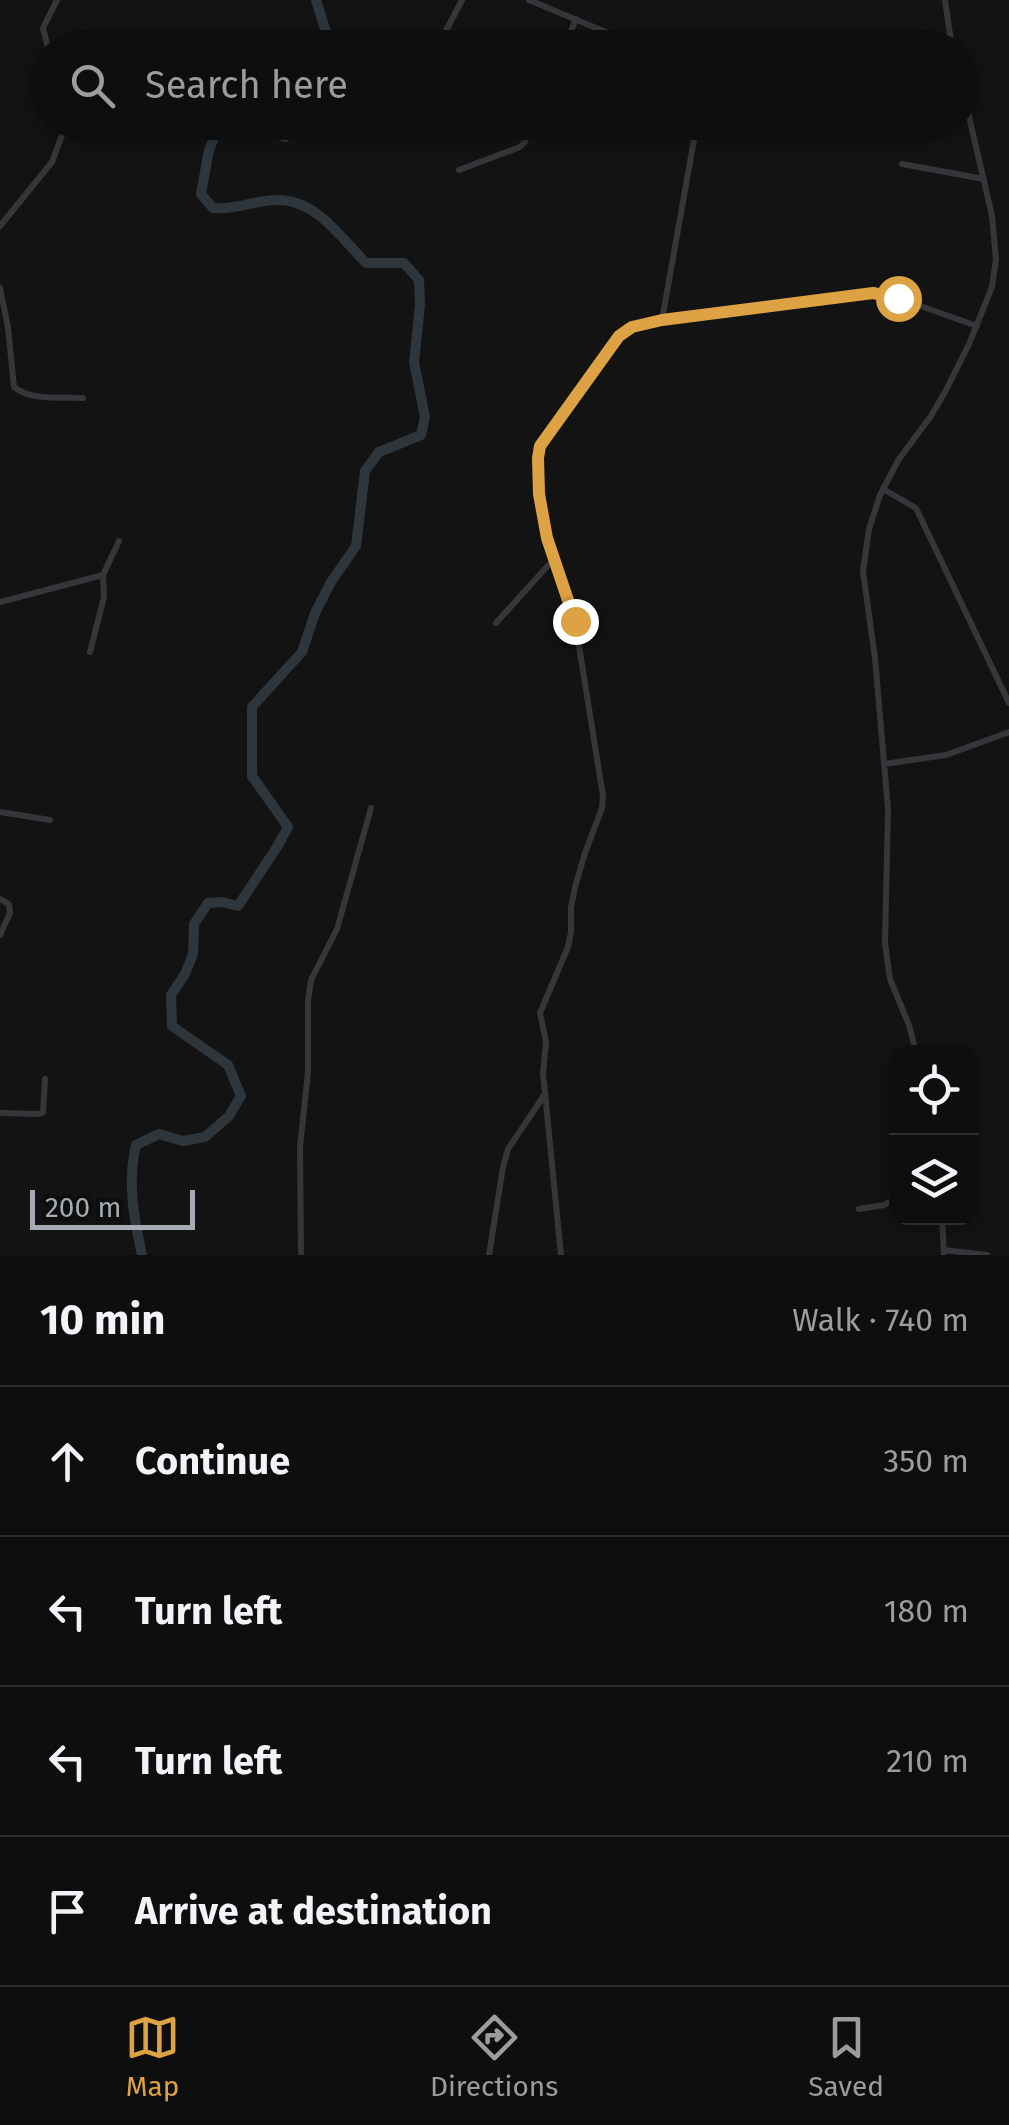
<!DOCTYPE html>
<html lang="en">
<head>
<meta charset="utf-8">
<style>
  :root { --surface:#0e0e0f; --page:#1c1c1d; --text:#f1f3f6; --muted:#9b9c9e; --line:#2e2e2f; --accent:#dda243 }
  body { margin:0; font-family:"Fira Sans",sans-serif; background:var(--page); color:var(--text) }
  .controls { position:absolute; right:30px; bottom:30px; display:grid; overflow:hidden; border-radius:20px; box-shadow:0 5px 15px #0003 }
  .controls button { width:90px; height:90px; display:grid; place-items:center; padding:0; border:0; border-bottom:2px solid var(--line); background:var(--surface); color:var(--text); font:50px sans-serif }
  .scale { position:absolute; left:30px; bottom:25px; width:165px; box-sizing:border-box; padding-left:10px; border:5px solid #a6abb3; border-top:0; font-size:28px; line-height:35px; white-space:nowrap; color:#a6abb3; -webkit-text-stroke:8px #0e0e0f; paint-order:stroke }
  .stop { position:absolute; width:30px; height:30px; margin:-22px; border:8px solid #dda243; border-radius:50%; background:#fff }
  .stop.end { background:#dda243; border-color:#fff; box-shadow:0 2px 10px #0008 }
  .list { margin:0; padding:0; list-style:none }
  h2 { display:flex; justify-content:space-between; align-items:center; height:130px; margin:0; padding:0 40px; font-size:42px }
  h2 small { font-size:32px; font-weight:400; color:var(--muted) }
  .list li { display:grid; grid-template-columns:65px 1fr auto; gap:30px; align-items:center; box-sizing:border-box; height:150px; padding:0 40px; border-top:2px solid var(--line) }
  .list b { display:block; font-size:38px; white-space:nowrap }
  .list em { font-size:32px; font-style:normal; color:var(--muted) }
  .icon { flex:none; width:55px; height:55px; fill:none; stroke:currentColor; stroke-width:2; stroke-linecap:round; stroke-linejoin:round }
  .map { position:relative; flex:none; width:1009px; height:1255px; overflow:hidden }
  .search { position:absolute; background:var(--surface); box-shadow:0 5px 15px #0003; left:30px; right:30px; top:30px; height:110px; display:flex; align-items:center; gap:25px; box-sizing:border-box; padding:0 35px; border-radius:55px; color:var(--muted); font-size:38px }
  .sheet { height:730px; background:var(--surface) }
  nav { display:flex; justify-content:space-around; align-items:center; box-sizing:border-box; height:140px; border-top:2px solid var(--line); background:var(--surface); font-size:28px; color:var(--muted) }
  nav a { display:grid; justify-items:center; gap:5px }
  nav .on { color:var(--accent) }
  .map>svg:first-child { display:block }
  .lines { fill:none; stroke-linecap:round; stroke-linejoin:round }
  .river { stroke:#2e363c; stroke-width:10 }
  .street { stroke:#353639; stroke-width:6 }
  .route { stroke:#dda243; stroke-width:12 }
</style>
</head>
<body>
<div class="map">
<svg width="1009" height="1255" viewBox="0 0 1009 1255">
  <rect width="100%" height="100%" fill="#131314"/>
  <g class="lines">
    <g class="river">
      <polyline points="316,0 331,48"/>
      <path d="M142 1255C134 1218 127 1182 136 1145L159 1134 183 1141 205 1137 229 1116 241 1096 228 1065 172 1026 171 995 185 974 193 954 194 924 208 903 222 902 238 906 277 847 288 827 252 776V707L302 652 315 613 331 582 356 546 365 471 379 452 421 435 425 417 414 362 420 305 419 280 404 263H366C341 238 316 199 277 200 254 200 238 210 213 208L201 194 209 150 217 131 238 123 285 137 313 122"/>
    </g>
    <g class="street">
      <polyline points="529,0 644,48"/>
      <polyline points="945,0 952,48"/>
      <polyline points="48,48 43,28 57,0"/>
      <polyline points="437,48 462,0"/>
      <polyline points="564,48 576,19"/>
      <polyline points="902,164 984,179"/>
      <polyline points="459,170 520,147 525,142 532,122"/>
      <polyline points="0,226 52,162 67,122"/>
      <path d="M0 288 8 327 14 387C31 401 61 397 83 398"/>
      <polyline points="662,320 695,134 695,122"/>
      <polyline points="883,489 916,508 1009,703"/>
      <polyline points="0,602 103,575 119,541"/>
      <polyline points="496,623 553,560"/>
      <polyline points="90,652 104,597 103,575"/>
      <polyline points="884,764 946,755 1009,732"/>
      <polyline points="0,812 50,820"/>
      <polyline points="0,899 9,904 10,913 0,935"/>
      <polyline points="916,1052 909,1025 890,979 885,943 888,809 875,658 863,571 869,529 880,495 899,459 931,416 945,392 969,344 992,287 996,259 992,216 962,86"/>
      <polyline points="0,1113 39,1114 43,1112 45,1079"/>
      <polyline points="859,1209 884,1205 896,1198"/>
      <polyline points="942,1218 944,1255"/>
      <polyline points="944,1250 987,1255"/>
      <polyline points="301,1255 300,1147 308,1072 308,1001 311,980 337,929 371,808"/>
      <polyline points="489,1255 503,1167 508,1149 545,1094"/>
      <polyline points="561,1255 543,1073 546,1042 540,1013 568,947 571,932 571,907 575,887 585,853 602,808 603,796 575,621 547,538 539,494 538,458 540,446 619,336 632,327 662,320 873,293 898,298 977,326"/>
    </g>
  </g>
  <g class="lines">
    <polyline class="route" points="575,621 547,538 539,494 538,458 540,446 619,336 632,327 662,320 873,293 898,298"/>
  </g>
</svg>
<div class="controls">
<button><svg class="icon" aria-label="locate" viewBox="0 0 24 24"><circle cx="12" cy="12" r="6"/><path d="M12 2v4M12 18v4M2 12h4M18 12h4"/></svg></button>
<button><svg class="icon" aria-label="layers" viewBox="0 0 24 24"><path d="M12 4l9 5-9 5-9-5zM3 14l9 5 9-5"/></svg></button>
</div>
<div class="scale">200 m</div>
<div class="stop" style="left:898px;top:298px"></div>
<div class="stop end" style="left:575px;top:621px"></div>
<div class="search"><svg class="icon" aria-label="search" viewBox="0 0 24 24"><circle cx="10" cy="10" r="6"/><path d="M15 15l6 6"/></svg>Search here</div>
</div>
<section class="sheet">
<h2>10 min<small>Walk · 740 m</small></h2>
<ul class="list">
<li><svg class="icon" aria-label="ahead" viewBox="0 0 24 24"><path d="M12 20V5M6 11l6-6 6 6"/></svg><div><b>Continue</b></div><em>350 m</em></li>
<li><svg class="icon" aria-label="left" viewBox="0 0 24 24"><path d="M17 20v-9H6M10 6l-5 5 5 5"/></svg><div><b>Turn left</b></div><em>180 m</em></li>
<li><svg class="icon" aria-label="left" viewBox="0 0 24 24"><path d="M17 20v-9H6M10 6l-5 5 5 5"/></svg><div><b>Turn left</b></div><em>210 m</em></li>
<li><svg class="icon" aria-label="arrive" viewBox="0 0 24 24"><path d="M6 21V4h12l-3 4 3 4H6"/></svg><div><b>Arrive at destination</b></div></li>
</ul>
</section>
<nav>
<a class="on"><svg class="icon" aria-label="map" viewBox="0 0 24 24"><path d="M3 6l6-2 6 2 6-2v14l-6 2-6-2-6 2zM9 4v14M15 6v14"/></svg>Map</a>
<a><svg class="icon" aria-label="directions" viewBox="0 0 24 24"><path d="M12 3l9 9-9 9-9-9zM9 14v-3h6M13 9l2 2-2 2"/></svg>Directions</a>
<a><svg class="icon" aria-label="saved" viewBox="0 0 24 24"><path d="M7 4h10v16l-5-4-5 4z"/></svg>Saved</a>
</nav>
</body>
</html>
